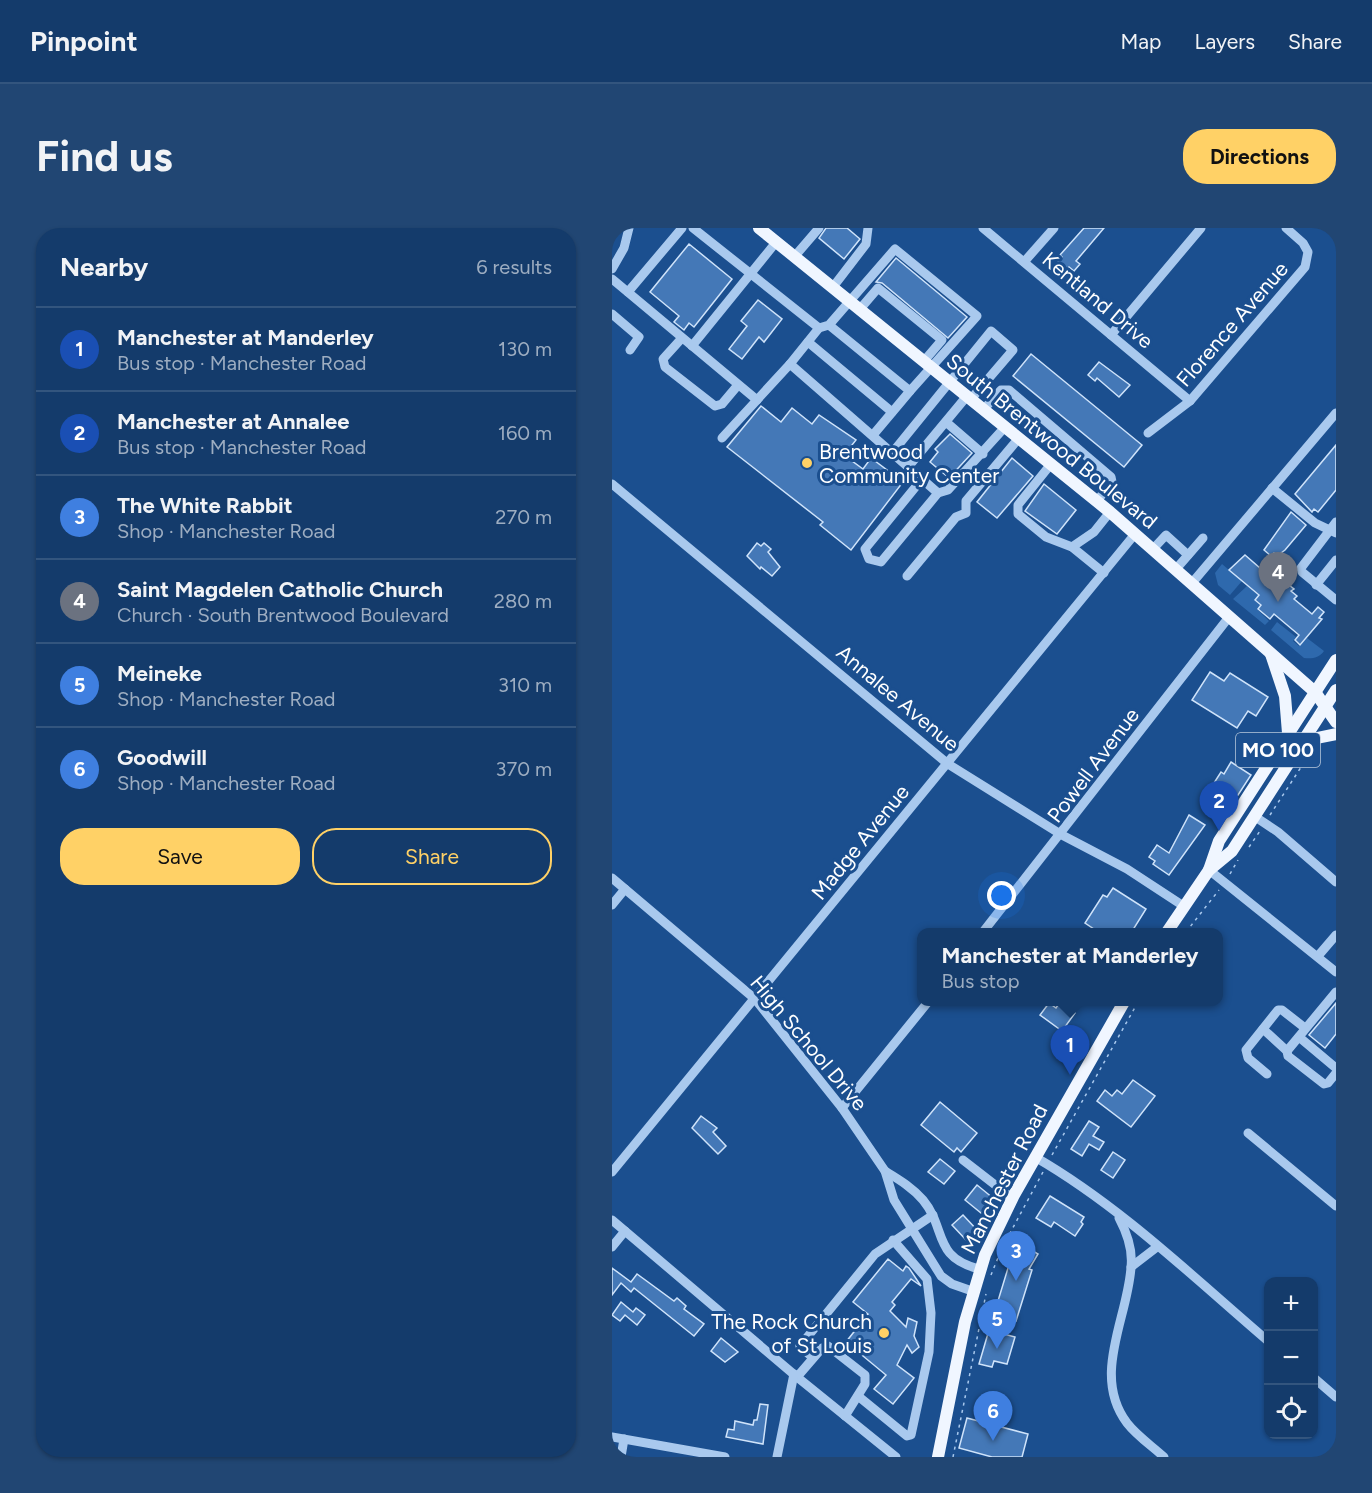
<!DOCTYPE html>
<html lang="en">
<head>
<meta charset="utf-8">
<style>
  :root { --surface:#143b6b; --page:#214673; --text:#f1f3f6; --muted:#9dadc1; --line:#33557e; --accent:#ffd166 }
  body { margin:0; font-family:Figtree,sans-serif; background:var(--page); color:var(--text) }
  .controls { position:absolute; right:18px; bottom:18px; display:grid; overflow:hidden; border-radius:12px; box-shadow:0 2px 4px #0004 }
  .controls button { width:54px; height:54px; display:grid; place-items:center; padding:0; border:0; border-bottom:2px solid var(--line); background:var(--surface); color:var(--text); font:30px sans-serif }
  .you { position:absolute; left:390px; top:668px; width:21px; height:21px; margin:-15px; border:4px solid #fff; border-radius:50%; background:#1a73e8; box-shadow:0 0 0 9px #1a73e833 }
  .badge { display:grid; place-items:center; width:39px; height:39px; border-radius:50%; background:var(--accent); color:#fff; font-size:20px; font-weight:700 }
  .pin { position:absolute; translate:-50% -50px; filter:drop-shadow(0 2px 3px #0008) }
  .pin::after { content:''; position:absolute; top:32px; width:21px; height:18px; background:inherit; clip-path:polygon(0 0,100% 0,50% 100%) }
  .popup { position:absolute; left:305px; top:700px; width:306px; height:78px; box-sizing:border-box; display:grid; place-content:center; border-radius:12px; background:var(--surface); filter:drop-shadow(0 2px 4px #0005); font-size:20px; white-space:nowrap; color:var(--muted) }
  .popup b { font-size:22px; color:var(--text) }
  .popup::after { content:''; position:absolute; left:50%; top:100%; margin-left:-12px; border:12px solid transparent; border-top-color:var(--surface) }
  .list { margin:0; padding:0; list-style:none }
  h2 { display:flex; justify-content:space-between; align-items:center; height:78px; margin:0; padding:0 24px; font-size:26px }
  h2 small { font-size:20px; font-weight:400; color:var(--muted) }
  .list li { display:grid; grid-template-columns:39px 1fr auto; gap:18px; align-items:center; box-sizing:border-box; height:84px; padding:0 24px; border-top:2px solid var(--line) }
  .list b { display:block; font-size:22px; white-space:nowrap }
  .list p { margin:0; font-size:20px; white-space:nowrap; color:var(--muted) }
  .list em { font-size:20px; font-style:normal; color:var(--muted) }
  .actions { display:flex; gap:12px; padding:18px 24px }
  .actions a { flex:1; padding:14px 0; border:2px solid var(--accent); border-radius:24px; text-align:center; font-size:21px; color:var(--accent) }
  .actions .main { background:var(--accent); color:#111 }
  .icon { flex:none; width:33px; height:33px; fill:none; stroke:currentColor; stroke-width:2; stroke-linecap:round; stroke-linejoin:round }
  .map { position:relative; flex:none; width:724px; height:1229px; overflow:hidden; border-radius:24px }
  header { display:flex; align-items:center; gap:36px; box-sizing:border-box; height:84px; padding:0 30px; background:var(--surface); border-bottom:2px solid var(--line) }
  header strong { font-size:28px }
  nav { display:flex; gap:33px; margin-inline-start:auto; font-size:21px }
  .intro { display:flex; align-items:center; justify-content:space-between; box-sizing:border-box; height:144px; padding:0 36px }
  h1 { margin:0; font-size:42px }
  .button { padding:15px 27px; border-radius:24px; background:var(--accent); color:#111; font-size:21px; font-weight:700 }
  main { display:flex; gap:36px; padding:0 36px }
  aside { flex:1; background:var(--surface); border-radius:24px; box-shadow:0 2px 4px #0004 }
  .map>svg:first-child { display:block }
  .green { fill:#2e69ad }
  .building { fill:#4478b7; stroke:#cfe3fa; stroke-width:1.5 }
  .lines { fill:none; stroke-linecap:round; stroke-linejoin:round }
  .path { stroke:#a9c9ee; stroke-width:1.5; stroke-dasharray:3 4.5; stroke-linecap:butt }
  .minor { stroke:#a9c9ee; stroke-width:9 }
  .major { stroke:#f0f6ff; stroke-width:12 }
  .poi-dot { fill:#ffd166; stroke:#1b4f8f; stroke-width:2 }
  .labels { text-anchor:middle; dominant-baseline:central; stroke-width:6; stroke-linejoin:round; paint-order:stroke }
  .shield { fill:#1b4f8f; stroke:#bbcadd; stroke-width:1.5 }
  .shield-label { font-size:20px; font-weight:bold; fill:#fff }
  .street-label { font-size:21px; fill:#fff; stroke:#1b4f8f }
  .poi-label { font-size:21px; fill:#fff; stroke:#1b4f8f; text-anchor:start }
</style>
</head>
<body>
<header>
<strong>Pinpoint</strong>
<nav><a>Map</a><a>Layers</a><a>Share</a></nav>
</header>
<div class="intro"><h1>Find us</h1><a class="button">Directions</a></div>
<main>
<aside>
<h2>Nearby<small>6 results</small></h2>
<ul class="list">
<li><span class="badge" style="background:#1a4fb4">1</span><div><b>Manchester at Manderley</b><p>Bus stop · Manchester Road</p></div><em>130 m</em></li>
<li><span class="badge" style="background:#1a4fb4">2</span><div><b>Manchester at Annalee</b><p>Bus stop · Manchester Road</p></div><em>160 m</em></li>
<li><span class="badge" style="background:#3f7fe0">3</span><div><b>The White Rabbit</b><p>Shop · Manchester Road</p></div><em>270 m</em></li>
<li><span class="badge" style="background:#6b7280">4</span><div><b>Saint Magdelen Catholic Church</b><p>Church · South Brentwood Boulevard</p></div><em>280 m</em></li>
<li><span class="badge" style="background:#3f7fe0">5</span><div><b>Meineke</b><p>Shop · Manchester Road</p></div><em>310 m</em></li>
<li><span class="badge" style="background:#3f7fe0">6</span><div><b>Goodwill</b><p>Shop · Manchester Road</p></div><em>370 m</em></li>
</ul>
<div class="actions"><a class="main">Save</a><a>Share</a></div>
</aside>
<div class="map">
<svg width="724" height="1229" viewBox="0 0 724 1229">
  <rect width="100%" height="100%" fill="#1b4f8f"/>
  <g class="green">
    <polygon points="610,336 630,353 618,367 606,357 603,345"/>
    <polygon points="635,358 646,367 642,372 648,377 645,381 657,393 653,397 621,371"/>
    <path d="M665 394 684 409 681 413 687 418 695 410 712 423C707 430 700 431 692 430L659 402Z"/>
  </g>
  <g class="building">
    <polygon points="214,0 235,0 248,11 232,31 207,10"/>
    <polygon points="472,0 492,0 464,33 468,36 462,43 457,39 454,42 445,35 450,29 448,27"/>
    <polygon points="77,16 120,51 82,99 77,95 72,102 62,94 67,88 38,64"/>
    <polygon points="284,30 355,89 336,110 270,55 264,54"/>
    <polygon points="146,72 170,91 152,114 147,109 130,131 117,121 135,98 129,93"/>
    <polygon points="419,126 530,217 512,239 401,148"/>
    <polygon points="487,134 518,157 507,169 485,150 483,153 476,147"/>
    <polygon points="149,178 169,194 180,180 200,196 207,187 244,212 232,227 251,241 259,230 291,254 239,322 208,297 211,294 115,219"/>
    <polygon points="338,206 360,225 337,250 318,234 326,224 323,221"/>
    <polygon points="724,217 724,262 706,284 702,281 700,284 683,266"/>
    <polygon points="400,230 421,248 385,290 365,274"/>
    <polygon points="432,256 464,282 445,306 413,283"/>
    <polygon points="679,284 694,297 673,322 665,328 662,325 659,328 652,322"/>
    <polygon points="145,315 149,318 152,315 159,321 156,324 168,339 160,348 149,339 148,341 135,328"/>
    <polygon points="633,327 664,354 668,350 682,361 679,363 685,368 682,371 700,386 706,379 712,384 707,390 710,391 688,417 683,412 687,407 662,386 658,391 646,381 649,377 643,372 647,367 617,342"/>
    <polygon points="598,444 612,453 618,445 656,469 644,488 636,483 625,500 580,472"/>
    <polygon points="619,534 639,547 615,584 593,569 609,544 612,546"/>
    <polygon points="577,587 593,597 557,647 541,636 543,633 537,629 545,617 557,625"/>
    <polygon points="501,660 534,681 519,705 488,705 473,695 491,667 495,669"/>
    <polygon points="448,774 463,785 450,803 428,787 437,775 444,780"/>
    <polygon points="724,775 724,806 713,820 697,807"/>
    <polygon points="521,852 543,868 519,899 485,873 493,862 500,868 505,862 510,866"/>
    <polygon points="328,874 365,905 349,924 345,920 342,924 309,897"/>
    <polygon points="89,888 105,900 101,904 114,918 106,926 80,900"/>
    <polygon points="477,893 487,899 481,908 492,914 487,922 477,916 470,928 459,921"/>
    <polygon points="501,924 513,932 501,950 489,942"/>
    <polygon points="328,931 343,943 332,956 316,944"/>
    <polygon points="365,957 381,970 369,985 353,972"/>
    <polygon points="438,968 472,989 469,994 471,996 463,1008 442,994 439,999 424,990"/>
    <polygon points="351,987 366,1003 355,1013 340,997"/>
    <polygon points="408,1015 426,1026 417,1041 420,1042 404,1093 382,1086 400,1027"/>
    <polygon points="276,1031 291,1043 294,1038 297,1040 309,1058 299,1051 280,1074 283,1077 278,1083 294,1099 296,1090 305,1094 302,1108 307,1119 300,1125 295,1117 285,1137 302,1150 281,1176 262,1161 274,1147 234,1114 256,1086 241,1074"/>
    <polygon points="0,1040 19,1054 25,1046 62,1073 65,1070 74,1078 72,1081 92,1096 82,1108 22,1060 19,1064 9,1055 0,1067"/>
    <polygon points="9,1074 21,1084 24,1080 33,1087 25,1097 13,1087 8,1093 0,1087"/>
    <polygon points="377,1102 403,1109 395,1136 382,1133 380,1139 367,1136"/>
    <polygon points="109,1110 126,1124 113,1134 99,1123"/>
    <polygon points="148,1176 156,1177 151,1216 114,1209 116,1201 122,1202 123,1193 141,1197 142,1192 145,1192"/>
    <polygon points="355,1190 416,1206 410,1229 380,1229 347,1220"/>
  </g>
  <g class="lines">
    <g class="path">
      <polyline points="658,587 695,530"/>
      <polyline points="637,619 648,603"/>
      <polyline points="618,646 626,632"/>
      <polyline points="574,704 607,662"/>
      <polyline points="440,927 526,774"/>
      <polyline points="379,1047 390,1020 431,944"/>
      <polyline points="341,1229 374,1066"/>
    </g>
    <g class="minor">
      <polyline points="81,0 207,100"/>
      <polyline points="371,0 578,173"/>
      <polyline points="183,28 207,0"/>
      <polyline points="412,34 442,0"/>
      <polyline points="0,41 12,20 17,0"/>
      <polyline points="0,51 145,172"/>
      <polyline points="221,59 254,16 256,0"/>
      <polyline points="16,64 70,0"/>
      <polyline points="248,81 266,60 330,112 312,133"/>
      <polyline points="0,86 27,109 18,122"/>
      <polyline points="217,97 283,21 365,88 298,163 217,97 207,100 178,136 326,265"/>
      <polyline points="499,107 589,0"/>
      <polyline points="70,110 51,131 53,139 103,178 110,176 126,157"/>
      <polyline points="196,114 280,184"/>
      <polyline points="80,118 165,13"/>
      <polyline points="372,181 389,162 397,162 499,249 500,254 485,273"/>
      <polyline points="334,194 371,226"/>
      <polyline points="536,205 578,173 693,39 696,24 691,15 674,0"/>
      <polyline points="261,207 298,163"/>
      <polyline points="110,210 178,136"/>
      <polyline points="280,225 379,103 401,122 359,171"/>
      <polyline points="439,236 406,277 406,286 434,309 460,319 492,345"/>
      <polyline points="296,239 355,168"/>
      <polyline points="310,251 253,321 257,331 269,334 326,265 336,262 393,199"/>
      <polyline points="0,256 336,536 450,607 515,641 573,679"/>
      <polyline points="660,260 703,295 724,305"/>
      <polyline points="724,294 689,340 690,344 724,372"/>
      <polyline points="460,319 482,304 498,284"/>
      <polyline points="541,321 554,307 576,327"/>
      <polyline points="564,341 591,310"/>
      <polyline points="295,348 344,289 354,285 354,273 407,210"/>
      <polyline points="580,355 724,185"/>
      <polyline points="704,357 724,332"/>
      <polyline points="642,588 666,604 724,654"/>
      <polyline points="597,642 724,744"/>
      <polyline points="0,650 143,771 230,880 273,943 282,972 329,1048 340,1056 360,1063"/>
      <polyline points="0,677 13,661"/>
      <polyline points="371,704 617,389"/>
      <polyline points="706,728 724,707"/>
      <polyline points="724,764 675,823 676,828 712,856 716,855 724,845"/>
      <polyline points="651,801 675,823"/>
      <polyline points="687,809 724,840"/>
      <polyline points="655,846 636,830 634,822 666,782 670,782 693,800"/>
      <polyline points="230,880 316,774"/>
      <polyline points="636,905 724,978"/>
      <path d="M423 929C508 978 581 1049 656 1113"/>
      <polyline points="351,932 400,970"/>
      <path d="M273 943C286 951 300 959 311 972 335 1001 320 1029 367 1041"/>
      <polyline points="0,944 523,306"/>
      <path d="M507 990C515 1005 521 1022 519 1039 516 1090 479 1147 515 1195 525 1208 540 1218 552 1229"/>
      <polyline points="0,992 185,1149 284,1229"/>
      <polyline points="0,1019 13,1003"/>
      <polyline points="519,1039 545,1019"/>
      <polyline points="201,1130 188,1118 263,1026 321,987"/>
      <polyline points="185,1149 210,1120 216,1118 253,1147 253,1156 233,1188"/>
      <polyline points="702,1150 724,1169"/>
      <polyline points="246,1168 295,1208 299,1207 317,1124 319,1085 315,1051 281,1012"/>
      <polyline points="0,1209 113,1229"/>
      <polyline points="9,1229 12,1211"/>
      <polyline points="165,1229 182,1146"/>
    </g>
    <g class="major">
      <polyline points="147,0 498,284 703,464 724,494"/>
      <polyline points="659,426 673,468 676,505"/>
      <polyline points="691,519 705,510 724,506"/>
      <polyline points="597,642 620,623 724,462"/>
      <polyline points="555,704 597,642 607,613 724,432"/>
      <polyline points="326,1229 353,1094 373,1027 402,967 512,774"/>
    </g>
  </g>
  <g class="poi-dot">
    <circle cx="195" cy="235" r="6"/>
    <circle cx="272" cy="1105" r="6"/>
  </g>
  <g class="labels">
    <rect class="shield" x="624" y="505" width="84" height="34" rx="4.5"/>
    <g class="shield-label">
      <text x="666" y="522">MO 100</text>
    </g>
    <g class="street-label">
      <text transform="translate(486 72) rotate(40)">Kentland Drive</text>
      <text transform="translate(620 96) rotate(-49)">Florence Avenue</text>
      <text transform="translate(440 213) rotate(39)">South Brentwood Boulevard</text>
      <text transform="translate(286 470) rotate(40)">Annalee Avenue</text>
      <text transform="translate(481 537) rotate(-53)">Powell Avenue</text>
      <text transform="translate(248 614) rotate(-51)">Madge Avenue</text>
      <text transform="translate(197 815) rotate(50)">High School Drive</text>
      <text transform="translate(392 951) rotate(-63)">Manchester Road</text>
    </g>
    <g class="poi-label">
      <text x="207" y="223">Brentwood<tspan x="207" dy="24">Community Center</tspan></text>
      <text x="260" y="1093" text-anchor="end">The Rock Church<tspan x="260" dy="24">of St Louis</tspan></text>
    </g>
  </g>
</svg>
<div class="controls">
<button>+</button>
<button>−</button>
<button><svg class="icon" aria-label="locate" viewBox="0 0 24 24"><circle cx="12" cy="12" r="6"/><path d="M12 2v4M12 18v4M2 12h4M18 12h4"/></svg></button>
</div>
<div class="you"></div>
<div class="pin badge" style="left:458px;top:847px;background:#1a4fb4">1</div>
<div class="popup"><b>Manchester at Manderley</b>Bus stop</div>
<div class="pin badge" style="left:607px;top:603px;background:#1a4fb4">2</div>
<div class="pin badge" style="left:404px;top:1053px;background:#3f7fe0">3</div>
<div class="pin badge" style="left:666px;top:374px;background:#6b7280">4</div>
<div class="pin badge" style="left:385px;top:1121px;background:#3f7fe0">5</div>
<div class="pin badge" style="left:381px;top:1213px;background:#3f7fe0">6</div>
</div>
</main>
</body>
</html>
